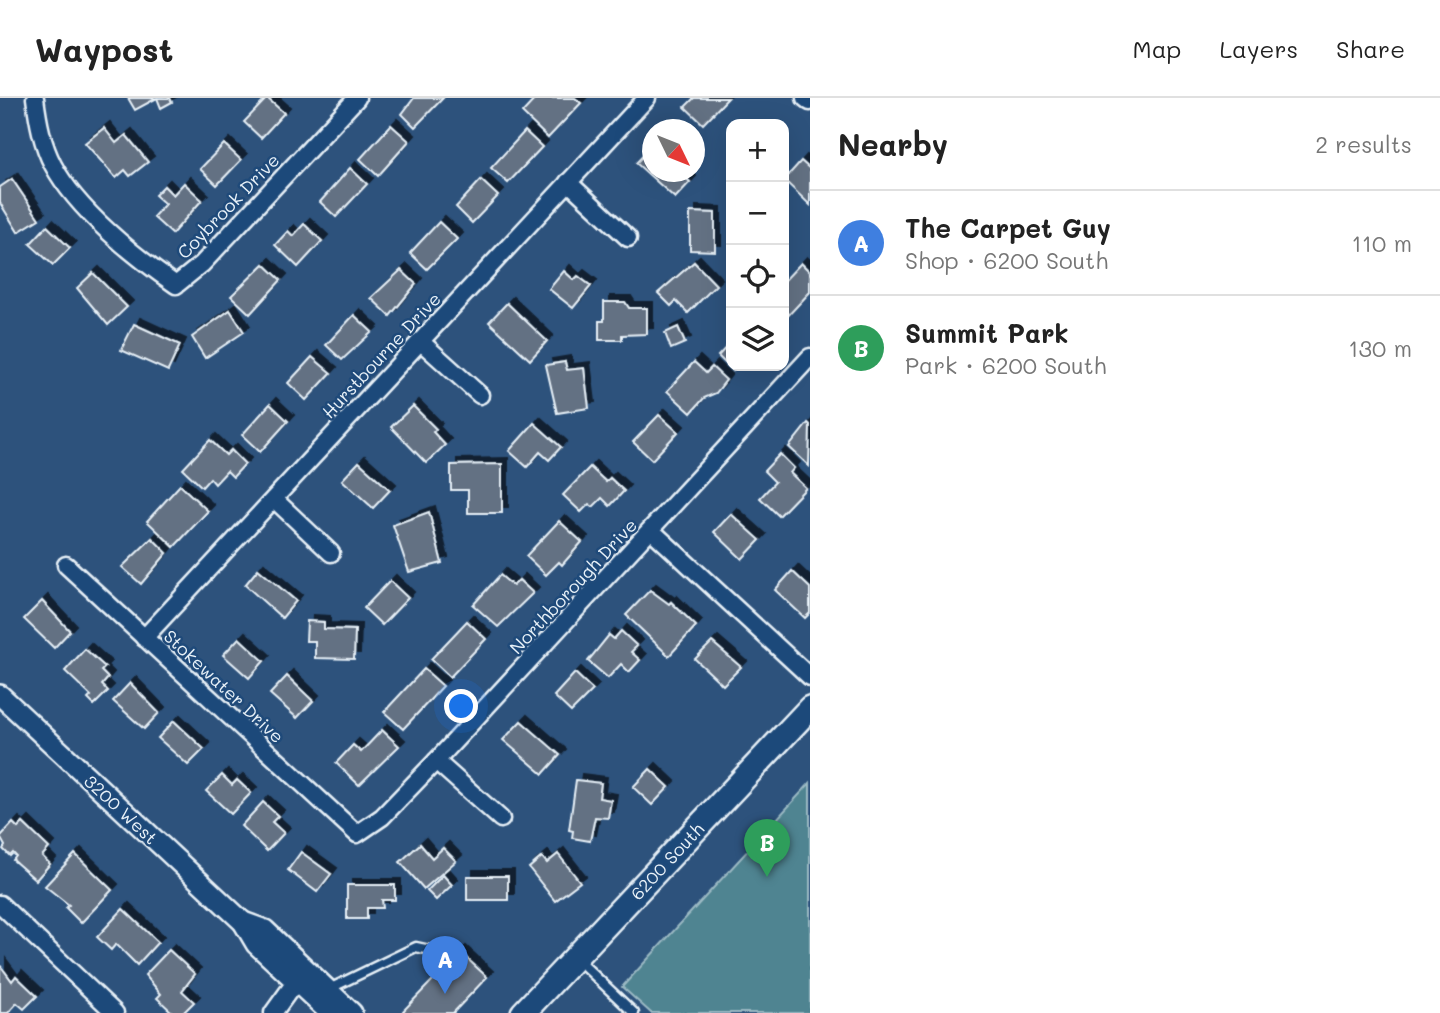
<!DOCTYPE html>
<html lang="en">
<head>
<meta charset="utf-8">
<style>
  :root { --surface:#fff; --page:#f2f2f2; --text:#222; --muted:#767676; --line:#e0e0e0; --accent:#db2777 }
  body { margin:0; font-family:Mali,sans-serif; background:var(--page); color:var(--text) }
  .controls { position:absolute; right:21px; top:21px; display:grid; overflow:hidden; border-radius:14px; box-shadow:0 7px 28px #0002 }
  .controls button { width:63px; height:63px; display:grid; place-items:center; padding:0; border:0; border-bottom:2px solid var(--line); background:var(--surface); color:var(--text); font:35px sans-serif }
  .compass { position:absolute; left:642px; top:21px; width:63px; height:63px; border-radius:50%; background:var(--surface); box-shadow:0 7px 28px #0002; rotate:133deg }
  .you { position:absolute; left:462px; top:609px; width:24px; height:24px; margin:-18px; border:5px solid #fff; border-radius:50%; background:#1a73e8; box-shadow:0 0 0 10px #1a73e833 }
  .badge { display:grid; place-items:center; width:46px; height:46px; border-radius:50%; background:var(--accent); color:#fff; font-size:23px; font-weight:700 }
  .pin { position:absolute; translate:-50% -58px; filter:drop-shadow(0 2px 4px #0008) }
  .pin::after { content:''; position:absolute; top:37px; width:24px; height:21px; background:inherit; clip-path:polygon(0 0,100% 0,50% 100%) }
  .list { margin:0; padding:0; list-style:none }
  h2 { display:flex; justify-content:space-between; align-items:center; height:91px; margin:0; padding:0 28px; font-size:30px }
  h2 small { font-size:23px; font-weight:400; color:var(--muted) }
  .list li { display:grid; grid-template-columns:46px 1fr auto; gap:21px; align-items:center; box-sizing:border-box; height:105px; padding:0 28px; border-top:2px solid var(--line) }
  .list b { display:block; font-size:26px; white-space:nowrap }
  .list p { margin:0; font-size:23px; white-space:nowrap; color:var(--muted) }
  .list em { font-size:23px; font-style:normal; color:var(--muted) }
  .icon { flex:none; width:38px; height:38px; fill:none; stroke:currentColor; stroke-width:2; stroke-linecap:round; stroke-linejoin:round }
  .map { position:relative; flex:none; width:810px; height:915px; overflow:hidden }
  header { display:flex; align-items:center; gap:42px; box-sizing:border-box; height:98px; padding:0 35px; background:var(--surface); border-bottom:2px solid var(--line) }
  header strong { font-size:33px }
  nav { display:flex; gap:38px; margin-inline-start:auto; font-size:24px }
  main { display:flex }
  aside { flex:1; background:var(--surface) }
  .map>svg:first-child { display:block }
  .green { fill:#508491; stroke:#9cbac4; stroke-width:2 }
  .building { fill:#647183; stroke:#e8f1f8; stroke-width:2; filter:url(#shadow) }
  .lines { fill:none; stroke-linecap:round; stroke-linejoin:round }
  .service-casing { stroke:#e8f1f8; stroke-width:13 }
  .minor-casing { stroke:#e8f1f8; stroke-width:21 }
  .tertiary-casing { stroke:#e8f1f8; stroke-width:24 }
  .secondary-casing { stroke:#e8f1f8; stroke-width:28 }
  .service { stroke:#1f4a7a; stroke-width:8 }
  .minor { stroke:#1f4a7a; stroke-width:16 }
  .tertiary { stroke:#1f4a7a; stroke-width:19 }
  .secondary { stroke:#1f4a7a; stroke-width:23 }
  .labels { text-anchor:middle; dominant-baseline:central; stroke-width:5; stroke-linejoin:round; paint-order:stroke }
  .street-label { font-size:18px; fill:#e8f1f8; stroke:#1f4a7a }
</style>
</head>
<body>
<header>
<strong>Waypost</strong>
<nav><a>Map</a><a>Layers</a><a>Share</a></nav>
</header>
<main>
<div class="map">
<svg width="810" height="915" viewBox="0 0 810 915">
  <defs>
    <filter id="shadow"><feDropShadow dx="6" dy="-6" stdDeviation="0" flood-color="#0009"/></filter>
  </defs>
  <rect width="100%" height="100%" fill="#2d527c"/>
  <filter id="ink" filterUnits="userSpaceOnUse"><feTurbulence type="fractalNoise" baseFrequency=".0143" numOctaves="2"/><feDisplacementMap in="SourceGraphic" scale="14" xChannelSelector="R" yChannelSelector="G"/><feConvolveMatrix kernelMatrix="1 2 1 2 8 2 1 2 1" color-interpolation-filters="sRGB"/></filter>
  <g filter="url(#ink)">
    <polygon class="green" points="810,685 810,915 651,915 622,889"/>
    <g class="building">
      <polygon points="128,0 170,0 172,4 161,10 157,0 135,12"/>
      <polygon points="267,0 284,15 261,40 244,24"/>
      <polygon points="414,0 443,0 415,29 402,16"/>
      <polygon points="536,0 575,0 581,5 548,40 522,15"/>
      <polygon points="694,0 728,0 703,26 685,9"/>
      <polygon points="391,27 409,43 378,78 360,61"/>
      <polygon points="104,30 116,45 126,37 148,64 130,78 125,72 116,80 85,45"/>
      <polygon points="525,33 542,49 508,85 491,70"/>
      <polygon points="224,46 241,62 217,87 200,71"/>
      <polygon points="652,48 652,74 680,74 690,84 675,100 636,65"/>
      <polygon points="801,63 810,71 810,107 784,82"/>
      <polygon points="350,70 367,86 336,119 320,104"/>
      <polygon points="12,81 39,121 18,134 0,105 0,89"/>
      <polygon points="481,82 498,98 472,125 456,109"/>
      <polygon points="184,85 202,102 172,136 153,119 165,106 155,97 164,88 173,97"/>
      <polygon points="690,114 715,115 715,153 690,152"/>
      <polygon points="439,124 457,141 427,171 410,155"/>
      <polygon points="304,126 322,143 298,169 275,147 288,133 293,138"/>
      <polygon points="47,128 70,150 53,167 30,146"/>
      <polygon points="694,164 716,187 688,215 676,203 671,208 658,195"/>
      <polygon points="801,165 810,174 810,194 784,222 784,183"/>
      <polygon points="264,166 281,182 250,216 231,198"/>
      <polygon points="401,172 416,186 390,218 371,200"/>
      <polygon points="564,173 574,182 578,178 591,188 573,210 549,191"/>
      <polygon points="93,175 127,209 108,227 77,190"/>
      <polygon points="604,204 625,204 629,210 647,210 647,236 622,237 622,242 599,242 599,223 604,223"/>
      <polygon points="507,205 547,243 530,262 489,224"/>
      <polygon points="230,212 244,234 205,260 192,239"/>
      <polygon points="354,217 372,234 342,262 326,247"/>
      <polygon points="134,226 180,247 168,273 121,252"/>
      <polygon points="678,229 685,245 671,251 665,235"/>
      <polygon points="731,244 731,268 738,268 733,273 718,258"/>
      <polygon points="312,259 331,275 306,302 288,285"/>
      <polygon points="565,264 567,272 584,270 589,310 557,315 546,267"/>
      <polygon points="694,264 706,275 712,269 726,282 716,295 704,300 691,315 667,293"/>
      <polygon points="270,306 288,323 260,354 242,337"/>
      <polygon points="413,308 436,331 433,334 445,347 426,365 391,329"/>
      <polygon points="659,317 678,334 652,362 633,344"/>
      <polygon points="534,325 561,349 549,362 540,354 527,369 509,353"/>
      <polygon points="808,325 810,327 809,368 789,349"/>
      <polygon points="210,342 226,357 231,352 245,366 233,379 227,373 215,386 210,380 202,389 183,371"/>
      <polygon points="780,356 794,370 790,375 806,390 779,418 760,400 775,384 764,373"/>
      <polygon points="359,364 390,392 373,410 342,382"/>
      <polygon points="502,366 502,415 468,415 468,392 451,392 451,367"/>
      <polygon points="590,369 606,384 610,380 624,393 610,408 602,400 593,409 589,406 581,414 563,397"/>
      <polygon points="180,387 208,413 174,449 147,423"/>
      <polygon points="429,414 442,465 409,474 393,427"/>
      <polygon points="731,416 760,442 742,461 714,434"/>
      <polygon points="559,423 582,444 562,467 559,464 546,477 526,458"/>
      <polygon points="152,440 167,455 141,486 122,469"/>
      <polygon points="258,471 296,503 282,520 245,487"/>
      <polygon points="792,473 810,490 810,515 805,520 775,492"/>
      <polygon points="500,477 513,488 519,482 533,495 498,529 473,507"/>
      <polygon points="390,483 408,500 382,527 364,510"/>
      <polygon points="650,492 669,506 671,504 696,528 669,558 626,517"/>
      <polygon points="42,503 70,533 54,550 24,521"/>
      <polygon points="307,523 324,524 324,531 355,532 354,561 315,560 315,543 306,543"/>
      <polygon points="467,523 486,541 450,579 431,561"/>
      <polygon points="621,533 637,548 631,554 640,562 629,574 621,566 608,580 588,563 609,537 614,541"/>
      <polygon points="239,540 264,563 249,580 223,557"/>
      <polygon points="712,544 741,569 723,587 695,561"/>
      <polygon points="85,551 105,569 101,573 108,580 102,587 108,593 94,607 88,601 91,598 65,573"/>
      <polygon points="424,571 443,588 403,631 384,614"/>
      <polygon points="575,575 593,592 571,614 554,598"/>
      <polygon points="287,578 313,603 297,620 270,596"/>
      <polygon points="130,585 159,615 144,631 113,603"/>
      <polygon points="174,623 204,651 188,667 158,640"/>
      <polygon points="521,623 560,657 543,676 503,642"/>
      <polygon points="382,632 399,648 359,687 336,665 353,647 361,654"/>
      <polygon points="650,671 669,689 652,707 633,689"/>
      <polygon points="222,677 232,687 237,682 251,695 231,716 206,693"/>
      <polygon points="576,682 601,685 599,700 611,702 608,720 595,719 590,743 572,740 573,733 569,732"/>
      <polygon points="263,704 278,718 272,724 284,735 267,753 241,728"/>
      <polygon points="13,725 18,730 23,725 49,750 42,758 50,766 36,782 13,762 16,758 13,755 10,758 3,751 5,748 0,739"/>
      <polygon points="420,746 432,760 443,750 456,763 424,791 400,764"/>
      <polygon points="301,754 331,776 317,794 288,772"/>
      <polygon points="75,756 112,792 81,825 66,810 69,807 45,788"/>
      <polygon points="558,756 580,784 555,803 529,770 542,759 547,765"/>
      <polygon points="443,777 452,787 436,802 427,793"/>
      <rect x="467" y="778" width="41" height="24"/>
      <polygon points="347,787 395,787 395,802 382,802 383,810 367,810 367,821 347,821"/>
      <polygon points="123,811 158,844 137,867 116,846 111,852 97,839"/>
      <polygon points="169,852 195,876 182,893 194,904 183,915 173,915 157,900 161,896 145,877"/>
      <polygon points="460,854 487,879 453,915 405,915 403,913"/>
      <polygon points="0,867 12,883 16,878 37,898 24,911 17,905 8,915 0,915"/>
    </g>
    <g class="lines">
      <g class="service-casing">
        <g id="service">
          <polyline points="578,862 634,915"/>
          <polyline points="329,891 416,849 444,855"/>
        </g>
      </g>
      <g class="minor-casing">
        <g id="minor">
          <path d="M35 0C38 23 42 46 53 67 77 112 134 158 176 187L202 166 357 0"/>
          <polyline points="805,0 810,4"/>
          <polyline points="568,84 628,140"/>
          <polyline points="420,243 480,297"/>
          <polyline points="274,401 331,455"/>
          <polyline points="651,432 810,579"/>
          <polyline points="66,467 357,736 382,719 436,663 810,259"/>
          <polyline points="144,540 647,0"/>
          <polyline points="436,663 501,721"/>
          <polyline points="0,806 115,915"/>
          <polyline points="273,915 296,883"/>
        </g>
      </g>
      <g class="tertiary-casing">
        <g id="tertiary">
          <polyline points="0,597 243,824 256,846 330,915"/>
          <polyline points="243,824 265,832 352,915"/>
        </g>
      </g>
      <g class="secondary-casing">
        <polyline id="secondary" points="523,915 810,610"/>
      </g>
      <use href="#service" class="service"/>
      <use href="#minor" class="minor"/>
      <use href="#tertiary" class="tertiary"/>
      <use href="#secondary" class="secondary"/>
    </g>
  </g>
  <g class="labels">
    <g class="street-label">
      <text transform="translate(228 108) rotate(-46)">Coybrook Drive</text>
      <text transform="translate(381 257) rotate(-47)">Hurstbourne Drive</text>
      <text transform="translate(573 488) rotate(-47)">Northborough Drive</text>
      <text transform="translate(224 588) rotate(43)">Stokewater Drive</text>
      <text transform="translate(121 711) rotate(43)">3200 West</text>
      <text transform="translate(667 763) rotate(-47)">6200 South</text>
    </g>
  </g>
</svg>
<div class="controls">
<button>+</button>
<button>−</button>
<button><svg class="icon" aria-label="locate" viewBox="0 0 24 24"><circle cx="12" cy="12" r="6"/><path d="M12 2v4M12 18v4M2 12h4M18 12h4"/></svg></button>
<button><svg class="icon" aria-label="layers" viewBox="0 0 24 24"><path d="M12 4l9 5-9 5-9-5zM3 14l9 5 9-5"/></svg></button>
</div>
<svg class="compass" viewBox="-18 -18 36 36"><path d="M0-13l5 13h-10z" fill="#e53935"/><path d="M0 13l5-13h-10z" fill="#767676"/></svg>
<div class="you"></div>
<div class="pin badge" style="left:445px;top:896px;background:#3f7fe0">A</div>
<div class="pin badge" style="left:767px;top:779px;background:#2e9e5b">B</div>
</div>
<aside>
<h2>Nearby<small>2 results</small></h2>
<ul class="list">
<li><span class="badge" style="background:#3f7fe0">A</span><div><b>The Carpet Guy</b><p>Shop · 6200 South</p></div><em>110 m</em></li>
<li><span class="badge" style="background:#2e9e5b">B</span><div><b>Summit Park</b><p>Park · 6200 South</p></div><em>130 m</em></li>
</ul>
</aside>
</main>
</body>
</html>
